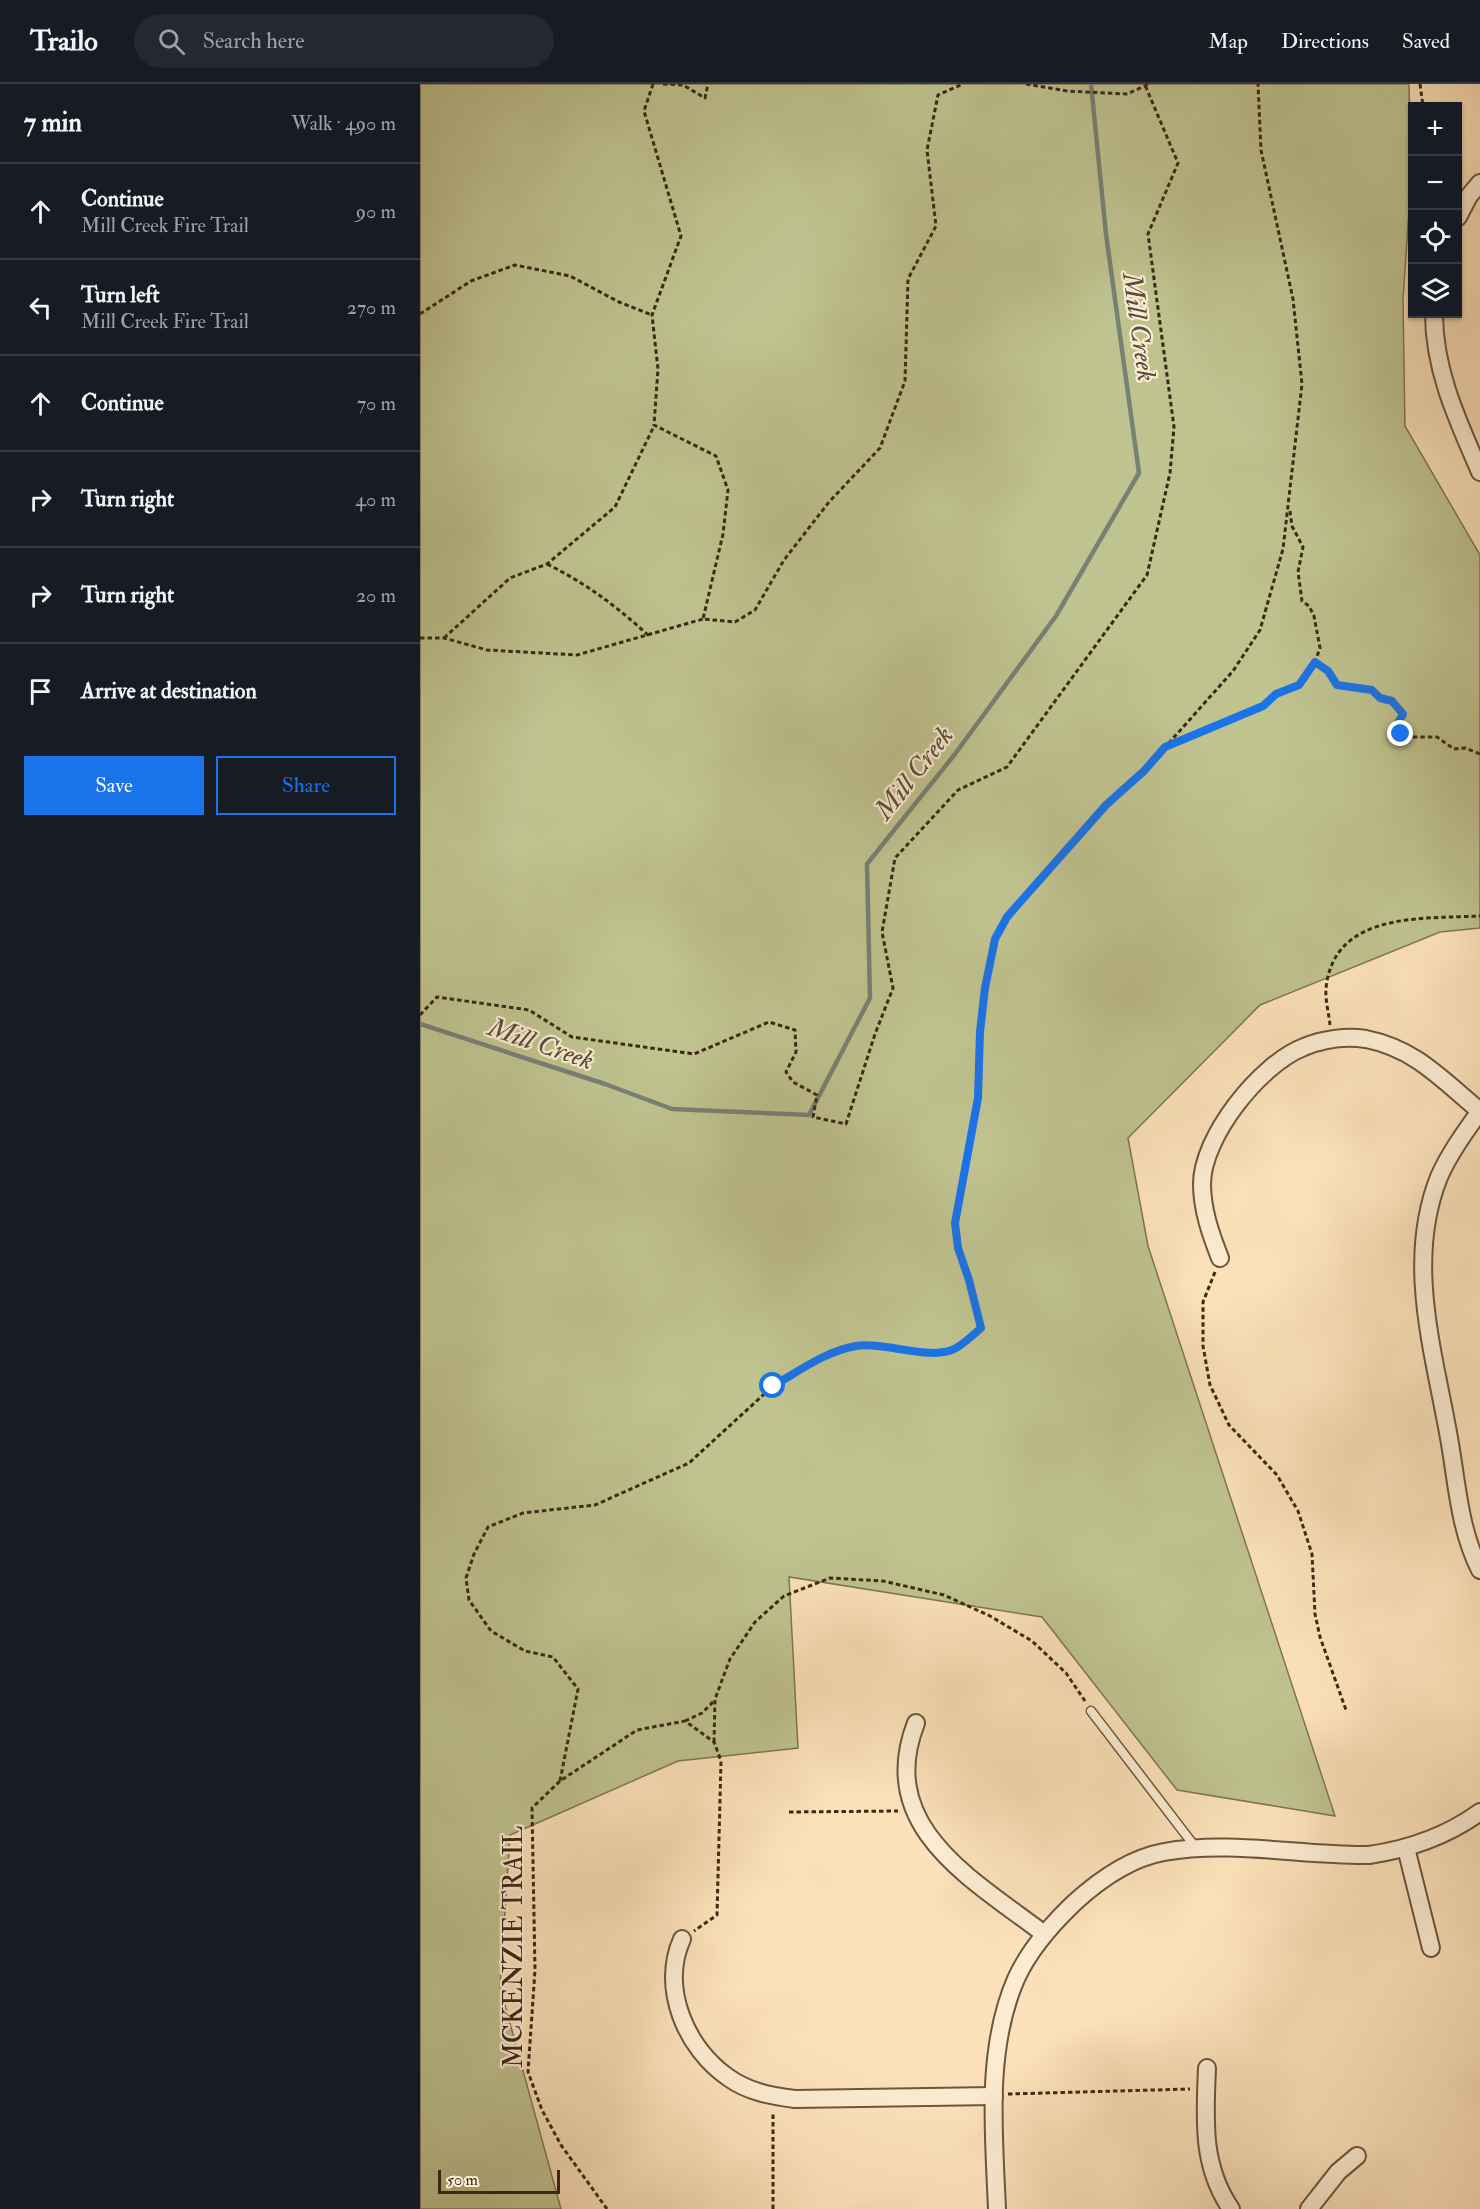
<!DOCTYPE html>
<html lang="en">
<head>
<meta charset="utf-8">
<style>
  :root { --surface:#171b24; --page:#242831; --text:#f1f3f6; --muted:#9ea1a6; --line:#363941; --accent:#1a73e8 }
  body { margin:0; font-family:"IM FELL Double Pica",serif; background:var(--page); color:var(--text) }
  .controls { position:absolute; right:18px; top:18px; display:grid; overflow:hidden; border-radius:0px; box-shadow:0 2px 4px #0004 }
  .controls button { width:54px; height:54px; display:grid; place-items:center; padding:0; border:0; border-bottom:2px solid var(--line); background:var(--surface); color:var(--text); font:30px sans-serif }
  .scale { position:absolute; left:18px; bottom:15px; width:122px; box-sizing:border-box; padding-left:6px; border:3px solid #3c2815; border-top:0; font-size:16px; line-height:21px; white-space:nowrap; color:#3c2815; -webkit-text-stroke:4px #fdecd2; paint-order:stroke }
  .stop { position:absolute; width:18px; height:18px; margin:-14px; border:4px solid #1a73e8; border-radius:50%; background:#fff }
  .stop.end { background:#1a73e8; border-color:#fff; box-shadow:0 2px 6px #0008 }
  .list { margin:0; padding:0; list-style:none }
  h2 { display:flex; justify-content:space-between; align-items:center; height:78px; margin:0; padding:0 24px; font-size:26px }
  h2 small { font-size:20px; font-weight:400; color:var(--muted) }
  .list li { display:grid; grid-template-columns:39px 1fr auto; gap:18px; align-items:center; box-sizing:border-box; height:96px; padding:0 24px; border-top:2px solid var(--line) }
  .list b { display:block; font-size:22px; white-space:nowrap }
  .list p { margin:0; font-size:20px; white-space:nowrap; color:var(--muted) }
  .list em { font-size:20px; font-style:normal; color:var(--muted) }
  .actions { display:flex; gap:12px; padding:18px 24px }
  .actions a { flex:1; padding:14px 0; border:2px solid var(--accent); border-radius:0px; text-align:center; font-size:21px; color:var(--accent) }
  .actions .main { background:var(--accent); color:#fff }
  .icon { flex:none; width:33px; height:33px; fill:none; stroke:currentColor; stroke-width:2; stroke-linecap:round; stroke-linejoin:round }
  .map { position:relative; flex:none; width:1060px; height:2125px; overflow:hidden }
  header { display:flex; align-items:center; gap:36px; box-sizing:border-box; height:84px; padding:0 30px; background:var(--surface); border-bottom:2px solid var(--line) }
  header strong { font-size:28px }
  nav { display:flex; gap:33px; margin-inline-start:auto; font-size:21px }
  .search { width:420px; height:54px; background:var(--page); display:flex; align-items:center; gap:15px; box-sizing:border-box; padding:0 21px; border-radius:33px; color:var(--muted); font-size:22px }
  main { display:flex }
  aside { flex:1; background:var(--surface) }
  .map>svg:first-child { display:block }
  .green { fill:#bfc390; stroke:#7e7652; stroke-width:1.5 }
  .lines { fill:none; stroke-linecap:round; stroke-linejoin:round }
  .stream { stroke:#778174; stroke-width:4.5 }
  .service-casing { stroke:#6c563e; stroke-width:11 }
  .minor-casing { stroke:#6c563e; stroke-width:20 }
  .path { stroke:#3c2815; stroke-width:3; stroke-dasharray:4.5 3; stroke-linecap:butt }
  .service { stroke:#fdecd2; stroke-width:8 }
  .minor { stroke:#fdecd2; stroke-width:16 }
  .route { stroke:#1a73e8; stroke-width:8 }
  .labels { text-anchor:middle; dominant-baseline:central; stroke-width:4.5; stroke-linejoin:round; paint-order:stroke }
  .street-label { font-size:26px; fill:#3c2815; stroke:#fdecd2 }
  .water-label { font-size:27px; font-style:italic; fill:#554d3c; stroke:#fdecd2 }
</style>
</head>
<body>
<header>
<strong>Trailo</strong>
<div class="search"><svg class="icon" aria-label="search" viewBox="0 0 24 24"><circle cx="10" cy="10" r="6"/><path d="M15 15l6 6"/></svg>Search here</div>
<nav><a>Map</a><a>Directions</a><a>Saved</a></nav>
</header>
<main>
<aside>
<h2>7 min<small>Walk · 490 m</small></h2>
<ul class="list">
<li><svg class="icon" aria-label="ahead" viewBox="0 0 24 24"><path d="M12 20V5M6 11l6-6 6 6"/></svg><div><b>Continue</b><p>Mill Creek Fire Trail</p></div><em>90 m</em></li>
<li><svg class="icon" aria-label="left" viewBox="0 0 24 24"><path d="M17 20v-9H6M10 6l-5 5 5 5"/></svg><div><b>Turn left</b><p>Mill Creek Fire Trail</p></div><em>270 m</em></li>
<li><svg class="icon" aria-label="ahead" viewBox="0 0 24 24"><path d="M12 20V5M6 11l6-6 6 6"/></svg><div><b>Continue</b></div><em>70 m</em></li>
<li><svg class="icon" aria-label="right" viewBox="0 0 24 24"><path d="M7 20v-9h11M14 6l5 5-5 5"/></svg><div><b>Turn right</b></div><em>40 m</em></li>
<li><svg class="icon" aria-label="right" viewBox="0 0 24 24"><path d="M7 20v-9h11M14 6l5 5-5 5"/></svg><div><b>Turn right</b></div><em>20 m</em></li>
<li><svg class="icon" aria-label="arrive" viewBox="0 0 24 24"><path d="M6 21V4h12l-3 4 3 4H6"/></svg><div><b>Arrive at destination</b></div></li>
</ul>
<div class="actions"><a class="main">Save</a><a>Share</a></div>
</aside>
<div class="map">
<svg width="1060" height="2125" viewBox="0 0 1060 2125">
  <rect width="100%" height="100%" fill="#fce1ba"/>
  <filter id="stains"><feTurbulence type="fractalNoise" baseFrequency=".00333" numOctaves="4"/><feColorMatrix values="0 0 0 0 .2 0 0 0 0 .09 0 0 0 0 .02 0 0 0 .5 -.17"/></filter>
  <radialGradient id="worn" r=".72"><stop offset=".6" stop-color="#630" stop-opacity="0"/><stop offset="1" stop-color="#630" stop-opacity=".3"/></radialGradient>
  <polygon class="green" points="0,0 989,0 991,97 983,216 985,342 1060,471 1060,844 1020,848 840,921 708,1054 728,1162 915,1732 757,1706 622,1533 369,1493 378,1664 258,1677 90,1751 80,1903 141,2125 0,2125"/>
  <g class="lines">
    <polyline class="stream" points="0,940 185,1000 252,1025 389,1031 450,914 447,780 535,670 636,532 719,389 686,150 671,0"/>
    <g class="service-casing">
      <polyline id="service" points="671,1627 776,1764"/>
    </g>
    <g class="minor-casing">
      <g id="minor">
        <polyline points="1038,133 1049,112 1060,99"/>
        <path d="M1014 230C1014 287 1038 337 1060 388"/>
        <path d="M1060 1027C1045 1048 1029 1070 1019 1093 985 1178 1014 1268 1029 1354 1037 1398 1039 1445 1060 1486"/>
        <path d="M800 1174C791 1151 782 1126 782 1100 782 1053 840 980 884 963 903 955 926 952 946 955 996 965 1022 996 1060 1027"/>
        <path d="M496 1639C455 1744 554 1796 624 1850"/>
        <polyline points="986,1764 1011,1864"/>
        <path d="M262 1855C240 1904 266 1965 309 1994 329 2008 351 2012 375 2015L574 2012"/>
        <path d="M787 1984C785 2035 781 2081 811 2125"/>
        <path d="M577 2125C574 2050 565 1966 596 1895 609 1866 631 1841 654 1819 678 1797 711 1774 744 1768 811 1756 881 1772 949 1771 990 1765 1027 1752 1060 1728"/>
        <polyline points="889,2125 918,2088 937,2072"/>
      </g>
    </g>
    <g class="path">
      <polyline points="233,0 224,27 261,152 232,231 238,285 234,341 296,372 308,406 303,450 283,535 315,538 335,526 364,476 409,418 460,364 485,297 488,195 516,142 507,66 518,11 543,0"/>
      <polyline points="243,0 263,1 285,14 288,0"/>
      <polyline points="606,0 647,7 707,10 729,0"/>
      <polyline points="1000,0 1003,22"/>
      <polyline points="0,230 51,197 95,181 150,192 199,218 232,231"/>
      <path d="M127 480C167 500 195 521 229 552"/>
      <polyline points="0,554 24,554 67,566 157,571 283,535"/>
      <polyline points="24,554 90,494 127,480 195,423 234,342"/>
      <polyline points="895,578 908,587 917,601 952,606 960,614 972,617 983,630 978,639 981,650 991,653 1017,653 1034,665 1045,664 1060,670"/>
      <polyline points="748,662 843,622 856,610 879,601 895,578 900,564 894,532 889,522 882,517 878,488 883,463 872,442 870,427"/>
      <polyline points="0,931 17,913 109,926 152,953 274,970 349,938 375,946 376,968 366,988 373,998 397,1011 393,1033 426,1040 455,950 473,904 462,848 475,774 538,706 587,683 727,491 750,389 754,343 728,150 758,79 725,1"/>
      <path d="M910 941C909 930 905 916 906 904 914 827 1003 835 1060 832"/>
      <polyline points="795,1188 783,1218 783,1262 790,1301 809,1341 857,1391 878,1427 892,1470 895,1530 900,1553 926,1626"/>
      <polyline points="265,1637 282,1629 295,1616"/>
      <polyline points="294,1658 295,1615 310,1575 335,1538 364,1512 410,1494 463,1497 524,1511 570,1532 612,1557 646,1589 665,1617"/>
      <polyline points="140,1697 158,1605 133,1573 105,1567 71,1547 49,1516 46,1494 54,1470 68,1443 103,1429 175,1421 269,1379 353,1302 409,1271 437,1262 484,1265 513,1270 534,1266 561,1244 549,1196 538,1164 535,1139 558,1014 559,948 565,904 575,855 587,833 686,721 724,687 813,587 840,546 863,465 882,300 873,215 841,66 838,0"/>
      <polyline points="369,1728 478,1727"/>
      <polyline points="588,2010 770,2005"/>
      <polyline points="187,2125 141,2061 122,2026 108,1988 115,1886 112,1724 140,1697 217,1646 265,1637 294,1658 301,1677 297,1831 274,1847"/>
      <polyline points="353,2125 353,2029"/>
    </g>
    <use href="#service" class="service"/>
    <use href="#minor" class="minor"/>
  </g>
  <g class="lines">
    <path class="route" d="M353 1302C379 1287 406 1267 436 1262 464 1257 512 1278 536 1264 545 1259 553 1251 561 1244L549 1196 538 1164 535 1139 558 1014 560 948 565 904 575 855 587 833 686 721 724 687 745 663 843 622 856 610 879 601 895 578 908 587 917 601 952 606 960 614 972 617 983 630 978 639 981 650"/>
  </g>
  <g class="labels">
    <g class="street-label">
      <text transform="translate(94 1863) rotate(-90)">MCKENZIE TRAIL</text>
    </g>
    <g class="water-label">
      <text transform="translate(719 243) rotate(82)">Mill Creek</text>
      <text transform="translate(494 689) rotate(-52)">Mill Creek</text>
      <text transform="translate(121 960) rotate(19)">Mill Creek</text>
    </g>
  </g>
  <rect width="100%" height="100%" filter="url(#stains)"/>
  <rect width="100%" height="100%" fill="url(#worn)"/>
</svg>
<div class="controls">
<button>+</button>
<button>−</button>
<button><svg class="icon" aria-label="locate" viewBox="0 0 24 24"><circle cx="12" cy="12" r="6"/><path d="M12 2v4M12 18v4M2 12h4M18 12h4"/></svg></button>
<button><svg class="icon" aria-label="layers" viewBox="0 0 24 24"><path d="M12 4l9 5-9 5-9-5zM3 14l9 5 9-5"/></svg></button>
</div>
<div class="scale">50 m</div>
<div class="stop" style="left:353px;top:1302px"></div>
<div class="stop end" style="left:981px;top:650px"></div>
</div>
</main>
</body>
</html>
